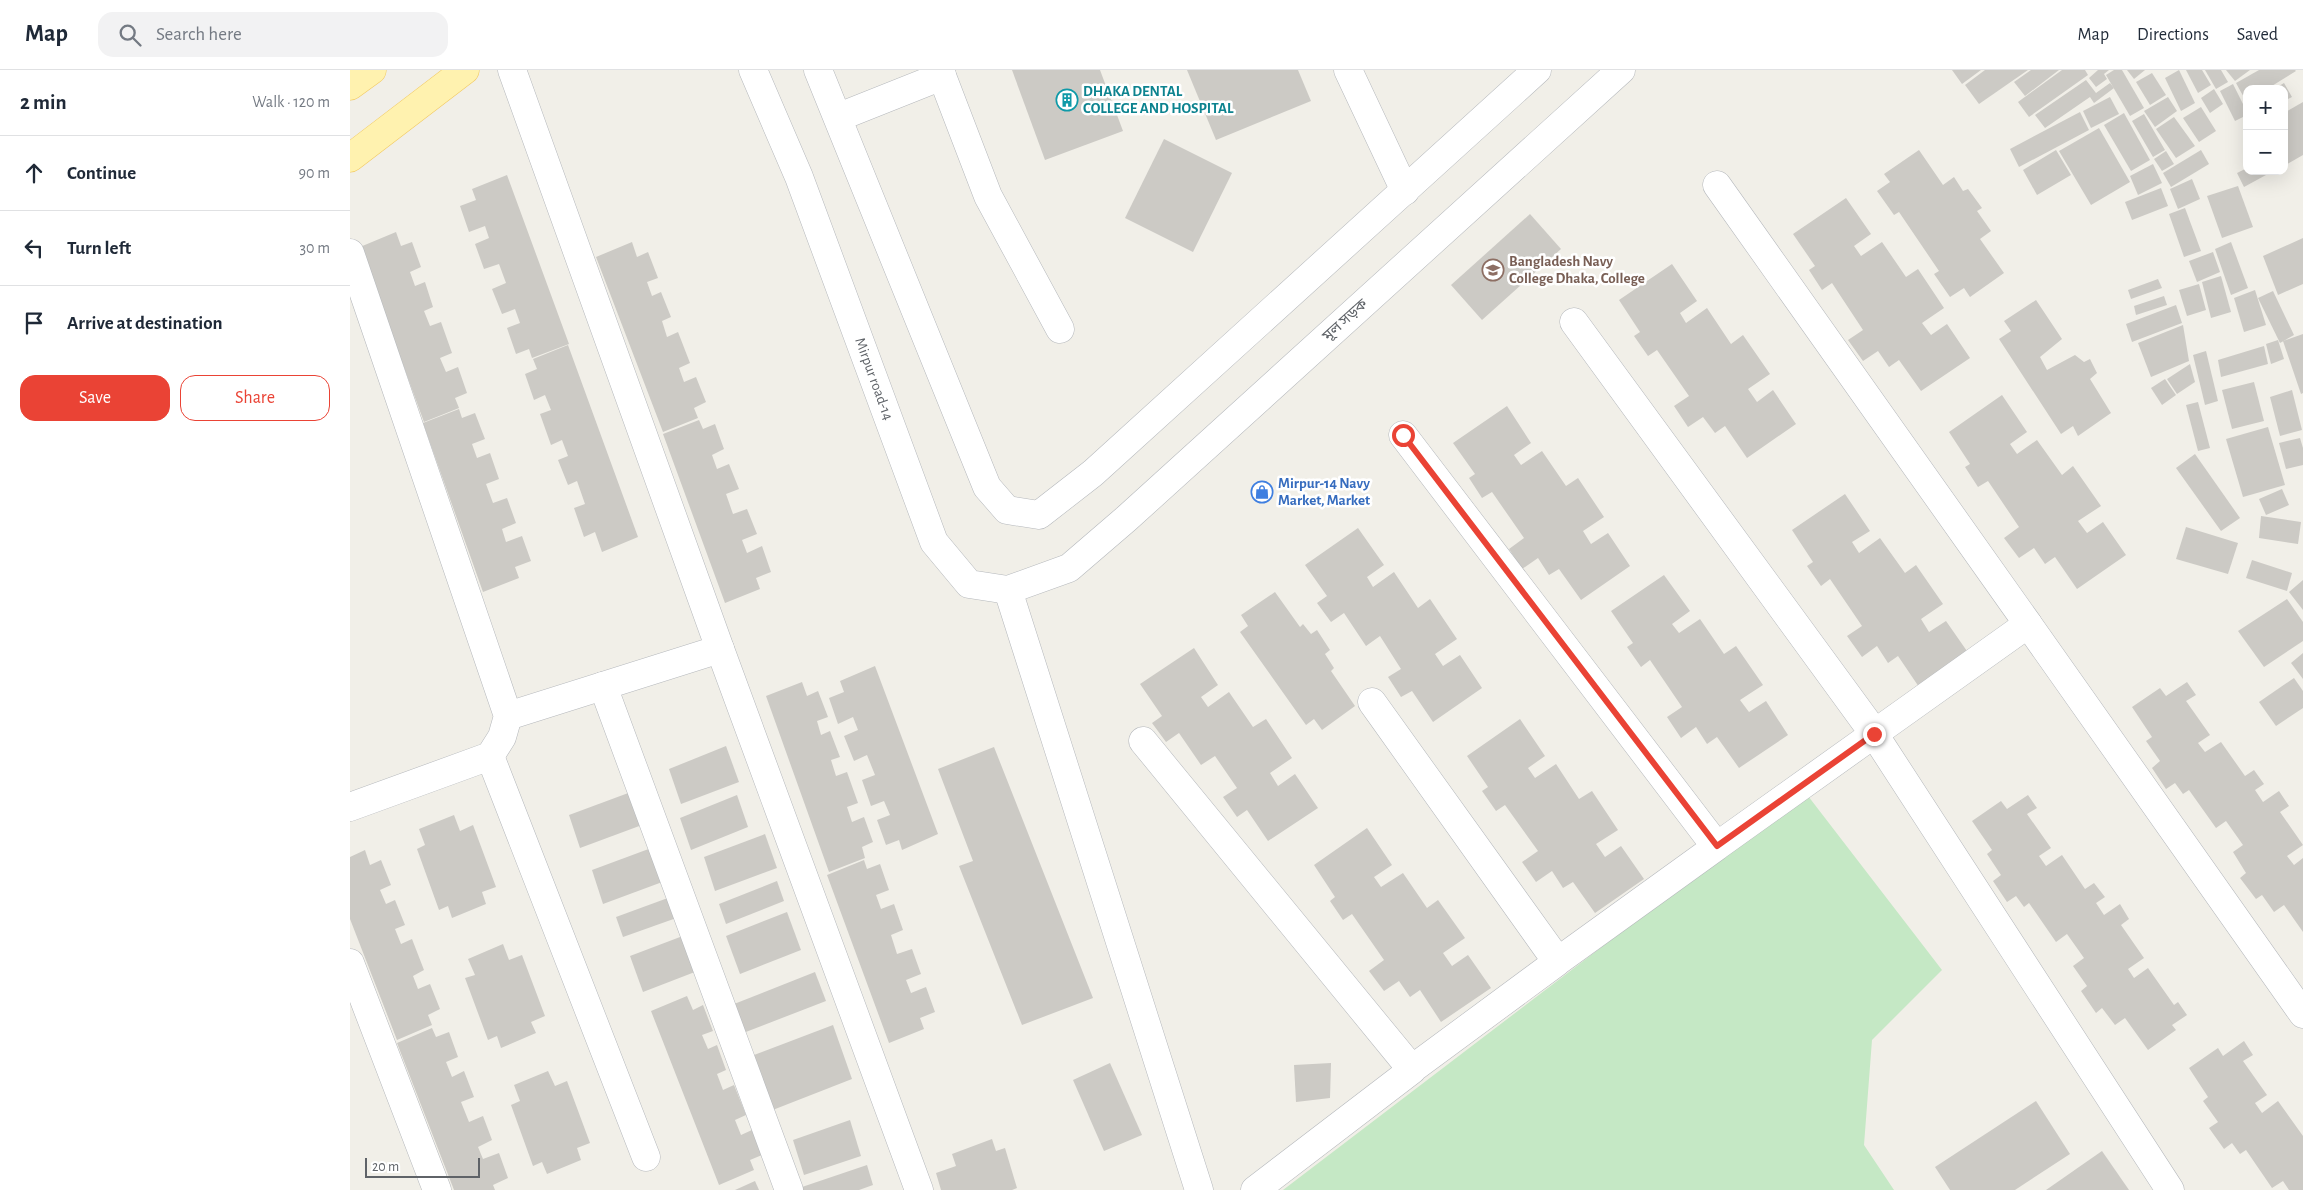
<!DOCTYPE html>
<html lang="en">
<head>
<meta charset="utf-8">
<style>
  :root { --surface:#fff; --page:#f2f2f3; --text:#1f2937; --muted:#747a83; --line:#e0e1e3; --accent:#ea4335 }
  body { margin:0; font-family:"Alegreya Sans","Noto Sans Bengali",sans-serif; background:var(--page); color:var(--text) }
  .controls { position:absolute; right:15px; top:15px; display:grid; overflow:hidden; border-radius:10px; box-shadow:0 5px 20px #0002 }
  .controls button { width:45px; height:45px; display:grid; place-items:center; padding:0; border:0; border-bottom:1px solid var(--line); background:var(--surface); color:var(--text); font:25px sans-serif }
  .scale { position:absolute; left:15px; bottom:12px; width:115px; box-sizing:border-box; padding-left:5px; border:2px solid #5f6368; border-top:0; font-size:14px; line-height:18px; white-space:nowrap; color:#5f6368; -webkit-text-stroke:4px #fff; paint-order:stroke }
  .stop { position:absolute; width:15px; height:15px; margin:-11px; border:4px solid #ea4335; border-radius:50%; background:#fff }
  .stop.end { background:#ea4335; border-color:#fff; box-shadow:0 1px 5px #0008 }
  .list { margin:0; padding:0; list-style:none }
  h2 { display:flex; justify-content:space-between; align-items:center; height:65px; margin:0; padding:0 20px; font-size:21px }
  h2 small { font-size:16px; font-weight:400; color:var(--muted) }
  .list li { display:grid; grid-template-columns:32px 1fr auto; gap:15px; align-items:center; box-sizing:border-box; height:75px; padding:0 20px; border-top:1px solid var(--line) }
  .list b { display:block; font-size:19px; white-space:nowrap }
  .list em { font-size:16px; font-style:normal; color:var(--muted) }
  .actions { display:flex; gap:10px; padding:15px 20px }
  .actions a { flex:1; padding:11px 0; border:1px solid var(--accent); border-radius:15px; text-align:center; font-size:18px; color:var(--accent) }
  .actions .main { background:var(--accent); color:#fff }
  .icon { flex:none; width:28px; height:28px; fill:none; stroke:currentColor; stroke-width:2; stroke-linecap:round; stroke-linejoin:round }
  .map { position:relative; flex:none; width:1953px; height:1120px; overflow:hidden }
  header { display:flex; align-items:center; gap:30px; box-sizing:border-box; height:70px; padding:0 25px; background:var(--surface); border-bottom:1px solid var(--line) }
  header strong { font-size:24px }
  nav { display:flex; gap:28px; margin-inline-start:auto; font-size:18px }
  .search { width:350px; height:45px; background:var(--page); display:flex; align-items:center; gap:12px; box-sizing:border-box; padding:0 18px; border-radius:15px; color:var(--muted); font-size:19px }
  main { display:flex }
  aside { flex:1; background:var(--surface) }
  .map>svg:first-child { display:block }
  .green { fill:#c5e8c5 }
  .building { fill:#cccac5 }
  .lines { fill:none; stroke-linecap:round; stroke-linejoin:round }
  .minor-casing { stroke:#b5b8bc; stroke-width:29 }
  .major-casing { stroke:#f2c960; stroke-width:29 }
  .minor { stroke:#fff; stroke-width:28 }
  .major { stroke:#fff2af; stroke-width:28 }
  .route { stroke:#ea4335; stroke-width:6 }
  .labels { text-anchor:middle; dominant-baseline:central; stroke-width:5; stroke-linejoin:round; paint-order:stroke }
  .culture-label { font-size:15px; font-weight:bold; fill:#0d838f; stroke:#fff; text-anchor:start }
  .education-label { font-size:15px; font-weight:bold; fill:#785e54; stroke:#fff; text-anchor:start }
  .street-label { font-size:15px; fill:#5f6368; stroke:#fff }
  .shop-label { font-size:15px; font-weight:bold; fill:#366cbe; stroke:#fff; text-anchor:start }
</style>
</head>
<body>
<header>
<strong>Map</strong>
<div class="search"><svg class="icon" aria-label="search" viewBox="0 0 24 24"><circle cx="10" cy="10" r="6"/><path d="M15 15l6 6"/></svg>Search here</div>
<nav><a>Map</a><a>Directions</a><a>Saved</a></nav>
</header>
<main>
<aside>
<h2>2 min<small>Walk · 120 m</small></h2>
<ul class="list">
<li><svg class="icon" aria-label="ahead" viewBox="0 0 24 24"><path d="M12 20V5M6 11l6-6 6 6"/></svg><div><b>Continue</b></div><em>90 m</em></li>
<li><svg class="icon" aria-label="left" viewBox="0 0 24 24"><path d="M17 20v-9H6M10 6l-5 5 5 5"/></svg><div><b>Turn left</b></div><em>30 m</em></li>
<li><svg class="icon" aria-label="arrive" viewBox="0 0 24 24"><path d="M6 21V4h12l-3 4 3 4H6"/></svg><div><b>Arrive at destination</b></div></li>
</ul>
<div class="actions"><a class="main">Save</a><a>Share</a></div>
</aside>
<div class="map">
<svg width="1953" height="1120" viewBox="0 0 1953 1120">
  <rect width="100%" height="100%" fill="#f1efe8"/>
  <polygon class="green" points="1455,722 1592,900 1522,970 1514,1075 1544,1120 933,1120"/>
  <g class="building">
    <polygon points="662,0 750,0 773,61 695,90"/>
    <polygon points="837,0 948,0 961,31 866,70"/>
    <polygon points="1602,0 1631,0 1612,14"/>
    <polygon points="1635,0 1678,0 1629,34 1615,15"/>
    <polygon points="1681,0 1709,0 1675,26 1664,12"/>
    <polygon points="1712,0 1735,0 1738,5 1679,47 1668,32"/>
    <polygon points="1748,0 1759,0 1754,4 1757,9 1746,17 1739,8"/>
    <polygon points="1764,0 1772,0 1794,38 1780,46 1756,5"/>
    <polygon points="1777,0 1795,0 1784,9"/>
    <polygon points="1829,0 1845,33 1831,41 1815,8"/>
    <polygon points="1836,0 1852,0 1861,15 1848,23"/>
    <polygon points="1855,0 1871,0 1878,12 1866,19"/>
    <polygon points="1876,0 1900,0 1885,11"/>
    <polygon points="1909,0 1945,0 1946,1 1917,19 1897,19 1897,33 1886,13"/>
    <polygon points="1802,3 1816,25 1800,35 1786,12"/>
    <polygon points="1736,10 1746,23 1760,13 1764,18 1744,33 1740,27 1695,58 1685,45"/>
    <polygon points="1934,13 1942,27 1934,31 1934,19 1924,19"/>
    <polygon points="1883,14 1897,42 1897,45 1885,51 1870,21"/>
    <polygon points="1864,19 1873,34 1860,43 1851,28"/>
    <polygon points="1760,27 1769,44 1741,58 1733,41"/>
    <polygon points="1818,27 1827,41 1805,57 1794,41"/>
    <polygon points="1953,32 1953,85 1934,96 1934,43"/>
    <polygon points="1851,37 1866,61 1849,72 1833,48"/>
    <polygon points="1730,42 1739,60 1669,97 1660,79"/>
    <polygon points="1774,43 1800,90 1781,101 1754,55"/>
    <polygon points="1794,44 1815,80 1803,87 1782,51"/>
    <polygon points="1824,47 1845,76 1826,88 1806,59"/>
    <polygon points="1749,58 1780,112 1741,135 1709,81"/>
    <polygon points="814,69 882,103 843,182 775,148"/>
    <polygon points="1569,80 1593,115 1604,107 1613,121 1618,119 1632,138 1627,141 1641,161 1630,169 1654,203 1620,227 1614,218 1600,227 1584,204 1589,201 1549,142 1544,145 1527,121 1540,112 1534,104"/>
    <polygon points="1706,80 1721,105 1687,125 1673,100"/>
    <polygon points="1851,80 1859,94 1821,117 1813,103"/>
    <polygon points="1816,81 1824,94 1812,101 1804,89"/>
    <polygon points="1803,94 1812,113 1788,125 1780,106"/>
    <polygon points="1897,98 1897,101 1914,101 1916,105 1894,117 1887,103"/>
    <polygon points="157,105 219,274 182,288 179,279 166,284 157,258 170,253 165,239 152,244 142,219 156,213 149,194 134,199 125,174 139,168 135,156 119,162 110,136 126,130 122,119"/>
    <polygon points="1842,109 1850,129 1828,139 1820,119"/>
    <polygon points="1888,116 1903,157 1872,168 1857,126"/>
    <polygon points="1811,118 1818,136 1782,150 1775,132"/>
    <polygon points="1496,128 1521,164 1504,176 1511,186 1532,172 1556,207 1568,199 1594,238 1572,253 1581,265 1597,254 1620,288 1571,321 1549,290 1539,297 1528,281 1513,291 1498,270 1513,260 1482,213 1472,220 1459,200 1465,196 1443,164"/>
    <polygon points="1835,138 1851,181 1834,187 1819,144"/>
    <polygon points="1180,144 1211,179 1132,250 1101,215"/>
    <polygon points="46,162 51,176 62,172 71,197 60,202 65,216 75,212 83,237 74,241 80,256 91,252 102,283 90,288 96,302 108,297 117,323 105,328 109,338 74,352 10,177"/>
    <polygon points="1953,168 1953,214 1928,225 1913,186"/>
    <polygon points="282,172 287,187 298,182 308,208 297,212 302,226 311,222 321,247 312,251 317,267 328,262 340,293 329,298 334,312 346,307 356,332 344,338 348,348 313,362 246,187"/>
    <polygon points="1881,172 1898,218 1881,225 1865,179"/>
    <polygon points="1863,182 1870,202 1847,212 1839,191"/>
    <polygon points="1322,194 1347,231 1330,243 1336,253 1357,238 1381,274 1393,265 1420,304 1398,319 1407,332 1423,320 1446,354 1397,388 1375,356 1365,363 1353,347 1338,357 1324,336 1339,326 1307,280 1298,286 1284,266 1290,262 1269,230"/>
    <polygon points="1871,206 1881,242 1861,248 1852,212"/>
    <polygon points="1808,209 1812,218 1781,229 1778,220"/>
    <polygon points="1849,214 1856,240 1837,246 1829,220"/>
    <polygon points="1905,220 1916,255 1894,262 1884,228"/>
    <polygon points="1923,221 1944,265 1930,273 1908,228"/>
    <polygon points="1814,226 1817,235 1786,245 1784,236"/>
    <polygon points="1686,230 1712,269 1690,287 1697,300 1725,285 1734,292 1740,289 1747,303 1740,309 1761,343 1728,366 1723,356 1711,364 1649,269 1661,261 1654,251"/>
    <polygon points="1826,235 1832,253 1782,272 1776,254"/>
    <polygon points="1833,255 1839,291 1801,307 1788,273"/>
    <polygon points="1953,264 1953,323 1951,324 1933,271"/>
    <polygon points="1928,270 1934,289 1921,294 1916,274"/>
    <polygon points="218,275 288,467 252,482 245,462 234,467 224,438 235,434 227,411 218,415 208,390 218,386 212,370 201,375 190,344 201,340 195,325 184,330 175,304 187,299 183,289"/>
    <polygon points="1914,276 1918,294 1871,307 1868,290"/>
    <polygon points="1856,281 1868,331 1855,335 1843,285"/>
    <polygon points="1840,294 1845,312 1827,324 1817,309"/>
    <polygon points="1815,309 1826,325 1812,335 1801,318"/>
    <polygon points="1904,312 1914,351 1882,359 1872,320"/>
    <polygon points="1942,320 1952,360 1930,366 1920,327"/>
    <polygon points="1652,325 1677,362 1660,374 1667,384 1687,370 1712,405 1723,396 1751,436 1728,451 1737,463 1753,452 1776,485 1727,519 1705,487 1695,494 1684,478 1669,488 1654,468 1669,457 1638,411 1628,417 1615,397 1620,394 1599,362"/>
    <polygon points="1848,332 1860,378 1848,381 1836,335"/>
    <polygon points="1157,336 1181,373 1164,385 1171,395 1192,381 1216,416 1228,408 1254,447 1233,461 1241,474 1258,463 1280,496 1231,530 1209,499 1199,505 1188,488 1172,499 1159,479 1174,468 1142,422 1132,428 1119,408 1125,404 1103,373"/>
    <polygon points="109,339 112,348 125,343 135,369 122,374 127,388 140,383 149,409 136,414 143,433 157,428 166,453 152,459 156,472 172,466 181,491 165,497 169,508 133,522 73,353"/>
    <polygon points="349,350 353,359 365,354 374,379 362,385 367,399 379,394 389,419 376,424 383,444 397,439 407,464 392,470 397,483 412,476 421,502 406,508 410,519 375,533 313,364"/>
    <polygon points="1918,357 1935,415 1893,427 1876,369"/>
    <polygon points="1950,368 1953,378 1953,395 1936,399 1929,373"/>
    <polygon points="1845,384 1890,448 1871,461 1826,398"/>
    <polygon points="1932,419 1939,435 1916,445 1909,429"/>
    <polygon points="1495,424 1520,461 1502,472 1509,483 1530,468 1555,503 1566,495 1593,534 1571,549 1579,562 1596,551 1619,584 1569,617 1548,586 1538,593 1527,576 1512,587 1497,566 1512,556 1480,509 1471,516 1457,496 1463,492 1442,460"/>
    <polygon points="1911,446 1951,452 1948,474 1909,468"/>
    <polygon points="1836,457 1888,473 1878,504 1826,489"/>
    <polygon points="1008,458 1034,495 1017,507 1023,517 1044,502 1068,538 1080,529 1107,569 1085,584 1093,596 1110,585 1132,618 1083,652 1062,621 1051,627 1038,607 1051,599 1030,566 1016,576 994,543 981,552 967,533 977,526 955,495"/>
    <polygon points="1902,490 1942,503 1937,521 1896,508"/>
    <polygon points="1314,505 1340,541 1322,554 1329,563 1350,549 1374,584 1386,576 1413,615 1390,630 1399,642 1416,631 1438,665 1389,698 1367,667 1357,674 1346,657 1331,668 1317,647 1332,637 1300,590 1291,597 1277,577 1283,573 1261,541"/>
    <polygon points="1953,510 1953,540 1939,522"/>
    <polygon points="925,522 950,557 953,554 961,564 967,560 980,580 975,584 984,598 981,601 1005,636 972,660 964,649 956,655 890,562 898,556 891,545"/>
    <polygon points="1937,529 1953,552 1953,571 1914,597 1888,561"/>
    <polygon points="844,578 868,615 851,627 858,637 879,622 903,657 916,649 942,688 920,703 928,716 945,704 968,738 918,771 897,740 887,747 873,727 887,718 865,686 851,695 829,663 816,672 802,653 812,646 790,614"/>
    <polygon points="1953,583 1953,609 1941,593"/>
    <polygon points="525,596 588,764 552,780 549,770 536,775 527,750 540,745 534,731 521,736 512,710 525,705 517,685 504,691 494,666 508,660 503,647 488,654 479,628 494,622 490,611"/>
    <polygon points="1944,608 1953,621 1953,638 1926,656 1909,632"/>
    <polygon points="452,612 457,626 468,621 478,647 467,651 471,665 480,661 490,687 481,690 486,706 497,702 508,733 497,737 502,752 514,747 523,772 512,777 515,788 479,802 416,626"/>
    <polygon points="1837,612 1846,625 1836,631 1860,665 1848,673 1855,682 1871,672 1895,706 1904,700 1914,714 1905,720 1913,732 1929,721 1939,736 1930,742 1953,775 1937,786 1944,795 1953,788 1953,862 1934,835 1924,842 1912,825 1906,829 1890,808 1896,803 1883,782 1893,775 1876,751 1866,758 1839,720 1833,724 1825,713 1816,719 1802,698 1810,691 1796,671 1802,667 1782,637 1810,618 1816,626"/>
    <polygon points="1170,649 1195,686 1178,698 1185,708 1206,694 1229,729 1242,721 1268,760 1246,774 1255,787 1271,776 1294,809 1245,843 1223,812 1213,818 1202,801 1186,812 1172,792 1188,781 1155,735 1146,741 1132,721 1138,717 1117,686"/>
    <polygon points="376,676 389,712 331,734 319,699"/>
    <polygon points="644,677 743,928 672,955 609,796 623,791 588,699"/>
    <polygon points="281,722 292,755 230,778 219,745"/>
    <polygon points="387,725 398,757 341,780 330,748"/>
    <polygon points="1678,725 1687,738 1677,744 1701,778 1689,786 1696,796 1712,785 1735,819 1744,813 1755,827 1746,833 1754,845 1770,834 1779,849 1771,855 1794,888 1778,899 1784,908 1798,898 1824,935 1828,932 1837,945 1822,955 1826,960 1798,980 1775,948 1765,955 1752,938 1746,943 1731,921 1737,916 1723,896 1734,888 1717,864 1706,872 1679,833 1674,837 1666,826 1657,832 1643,811 1651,805 1637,784 1642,780 1622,751 1651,731 1657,739"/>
    <polygon points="104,745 110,761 123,755 146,817 132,822 136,834 102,848 98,836 89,840 67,779 75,775 69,759"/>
    <polygon points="1017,758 1042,795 1024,807 1031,817 1053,803 1077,838 1088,830 1115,868 1093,883 1102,896 1118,885 1141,918 1091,952 1070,920 1060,927 1049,911 1034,921 1019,901 1034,890 1002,844 993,850 980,831 985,827 964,795"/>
    <polygon points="415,764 427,798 365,821 354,787"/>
    <polygon points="304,777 315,811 253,834 242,800"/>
    <polygon points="15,780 20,795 31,790 41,815 30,820 36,834 45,830 55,855 45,859 51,874 62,869 74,900 63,906 68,919 80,914 90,939 78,945 82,955 47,970 0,849 0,787"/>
    <polygon points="514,790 517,799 530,794 539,820 526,825 531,839 544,834 553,860 541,865 547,884 562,879 571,904 556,910 561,923 576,917 585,942 570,948 574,959 539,973 477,805"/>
    <polygon points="427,811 434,831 376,854 369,834"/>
    <polygon points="326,825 332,846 273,867 266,847"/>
    <polygon points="437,842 451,880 390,904 376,866"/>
    <polygon points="338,864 350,900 293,922 280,886"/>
    <polygon points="153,874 159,890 172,885 195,946 181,952 186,963 151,978 147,966 138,970 115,908 125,905 118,889"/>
    <polygon points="465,902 476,931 388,965 379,936"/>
    <polygon points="337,926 343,940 353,935 363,961 352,965 358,979 367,975 376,1000 367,1004 373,1020 384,1015 396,1045 385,1050 391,1065 402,1060 412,1085 400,1090 404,1100 369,1115 301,941"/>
    <polygon points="483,955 502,1009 415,1043 396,988"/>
    <polygon points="82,958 86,967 99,962 108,987 96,992 102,1007 114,1001 124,1027 111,1032 119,1052 133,1046 142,1070 128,1077 133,1089 149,1083 158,1108 143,1115 145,1120 104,1120 47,973"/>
    <polygon points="1894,971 1903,985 1893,991 1917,1025 1905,1033 1912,1043 1928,1031 1953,1066 1953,1120 1939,1120 1933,1111 1922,1118 1896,1080 1890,1084 1882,1073 1874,1079 1859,1058 1868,1052 1853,1031 1858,1027 1839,998 1868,978 1873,986"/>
    <polygon points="760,993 792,1065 754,1081 723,1010"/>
    <polygon points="981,993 980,1028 946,1032 944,995"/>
    <polygon points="198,1001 205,1016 217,1011 240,1073 227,1078 231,1090 197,1104 192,1092 183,1096 161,1035 170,1031 164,1015"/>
    <polygon points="1686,1031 1720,1084 1665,1120 1600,1120 1585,1097"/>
    <polygon points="500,1050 511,1086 454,1105 443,1070"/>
    <polygon points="642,1069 646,1081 655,1078 667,1118 662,1120 591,1120 586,1103 606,1096 602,1084"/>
    <polygon points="1752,1081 1779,1120 1696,1120"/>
    <polygon points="517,1095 523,1115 509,1120 453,1120 452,1117"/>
    <polygon points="405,1111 409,1120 385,1120"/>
  </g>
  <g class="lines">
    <g class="minor-casing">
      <g id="minor">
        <polyline points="162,0 370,579 569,1120"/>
        <polyline points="403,0 449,107 584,472 619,514 658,520 719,498 776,449 1271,0"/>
        <polyline points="468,0 637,417 657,440 689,445 743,403 1187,0"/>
        <polyline points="998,0 1055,121"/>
        <polyline points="592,6 638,126 710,259"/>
        <polyline points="489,47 592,6 591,0"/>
        <polyline points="0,183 158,646 152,667 140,686 0,737"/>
        <polyline points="658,520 849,1120"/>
        <polyline points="1678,554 1953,944"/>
        <polyline points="253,616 439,1120"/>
        <polyline points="158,646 370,579"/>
        <polyline points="1524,664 1820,1120"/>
        <polyline points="140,686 296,1087"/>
        <polyline points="0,893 87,1120"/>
        <polyline points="905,1120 1062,1000 793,671 1062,999 1207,892 1022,632 1208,891 1366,777 1053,365 1367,776 1524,664 1224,252 1525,663 1678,554 1367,115"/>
      </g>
    </g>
    <g class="major-casing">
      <g id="major">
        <polyline points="0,16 22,0"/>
        <polyline points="0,88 115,0"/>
      </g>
    </g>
    <use href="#minor" class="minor"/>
    <use href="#major" class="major"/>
  </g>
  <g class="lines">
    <polyline class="route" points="1053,365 1367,776 1524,664"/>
  </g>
  <defs>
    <g id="building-ring" transform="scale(1.125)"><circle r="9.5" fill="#fff" stroke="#0f9aa8" stroke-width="1.5"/><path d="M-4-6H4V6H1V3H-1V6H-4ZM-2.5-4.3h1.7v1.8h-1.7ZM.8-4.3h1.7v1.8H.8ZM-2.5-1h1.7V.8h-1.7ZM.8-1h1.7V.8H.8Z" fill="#0f9aa8"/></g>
    <g id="university-ring" transform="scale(1.125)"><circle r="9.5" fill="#fff" stroke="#8d6e63" stroke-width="1.5"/><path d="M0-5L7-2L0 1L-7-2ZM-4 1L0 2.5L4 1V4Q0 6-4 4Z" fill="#8d6e63"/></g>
    <g id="shop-ring" transform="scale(1.125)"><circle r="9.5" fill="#fff" stroke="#3f7fe0" stroke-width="1.5"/><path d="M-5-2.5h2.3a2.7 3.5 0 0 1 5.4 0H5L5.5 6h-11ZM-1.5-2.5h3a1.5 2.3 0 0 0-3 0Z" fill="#3f7fe0"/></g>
  </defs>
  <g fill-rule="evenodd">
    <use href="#building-ring" x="717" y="30"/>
    <use href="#university-ring" x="1143" y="200"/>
    <use href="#shop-ring" x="912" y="422"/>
  </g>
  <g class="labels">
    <g class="culture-label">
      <text x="733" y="21">DHAKA DENTAL<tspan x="733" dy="17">COLLEGE AND HOSPITAL</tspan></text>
    </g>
    <g class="education-label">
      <text x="1159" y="191">Bangladesh Navy<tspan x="1159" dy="17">College Dhaka, College</tspan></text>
    </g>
    <g class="street-label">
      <text transform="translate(995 250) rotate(-42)">মূল সড়ক</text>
      <text transform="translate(524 309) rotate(70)">Mirpur road-14</text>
    </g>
    <g class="shop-label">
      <text x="928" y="413">Mirpur-14 Navy<tspan x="928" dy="17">Market, Market</tspan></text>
    </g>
  </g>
</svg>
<div class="controls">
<button>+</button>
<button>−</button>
</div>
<div class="scale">20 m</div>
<div class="stop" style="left:1053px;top:365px"></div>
<div class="stop end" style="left:1524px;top:664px"></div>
</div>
</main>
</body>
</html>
